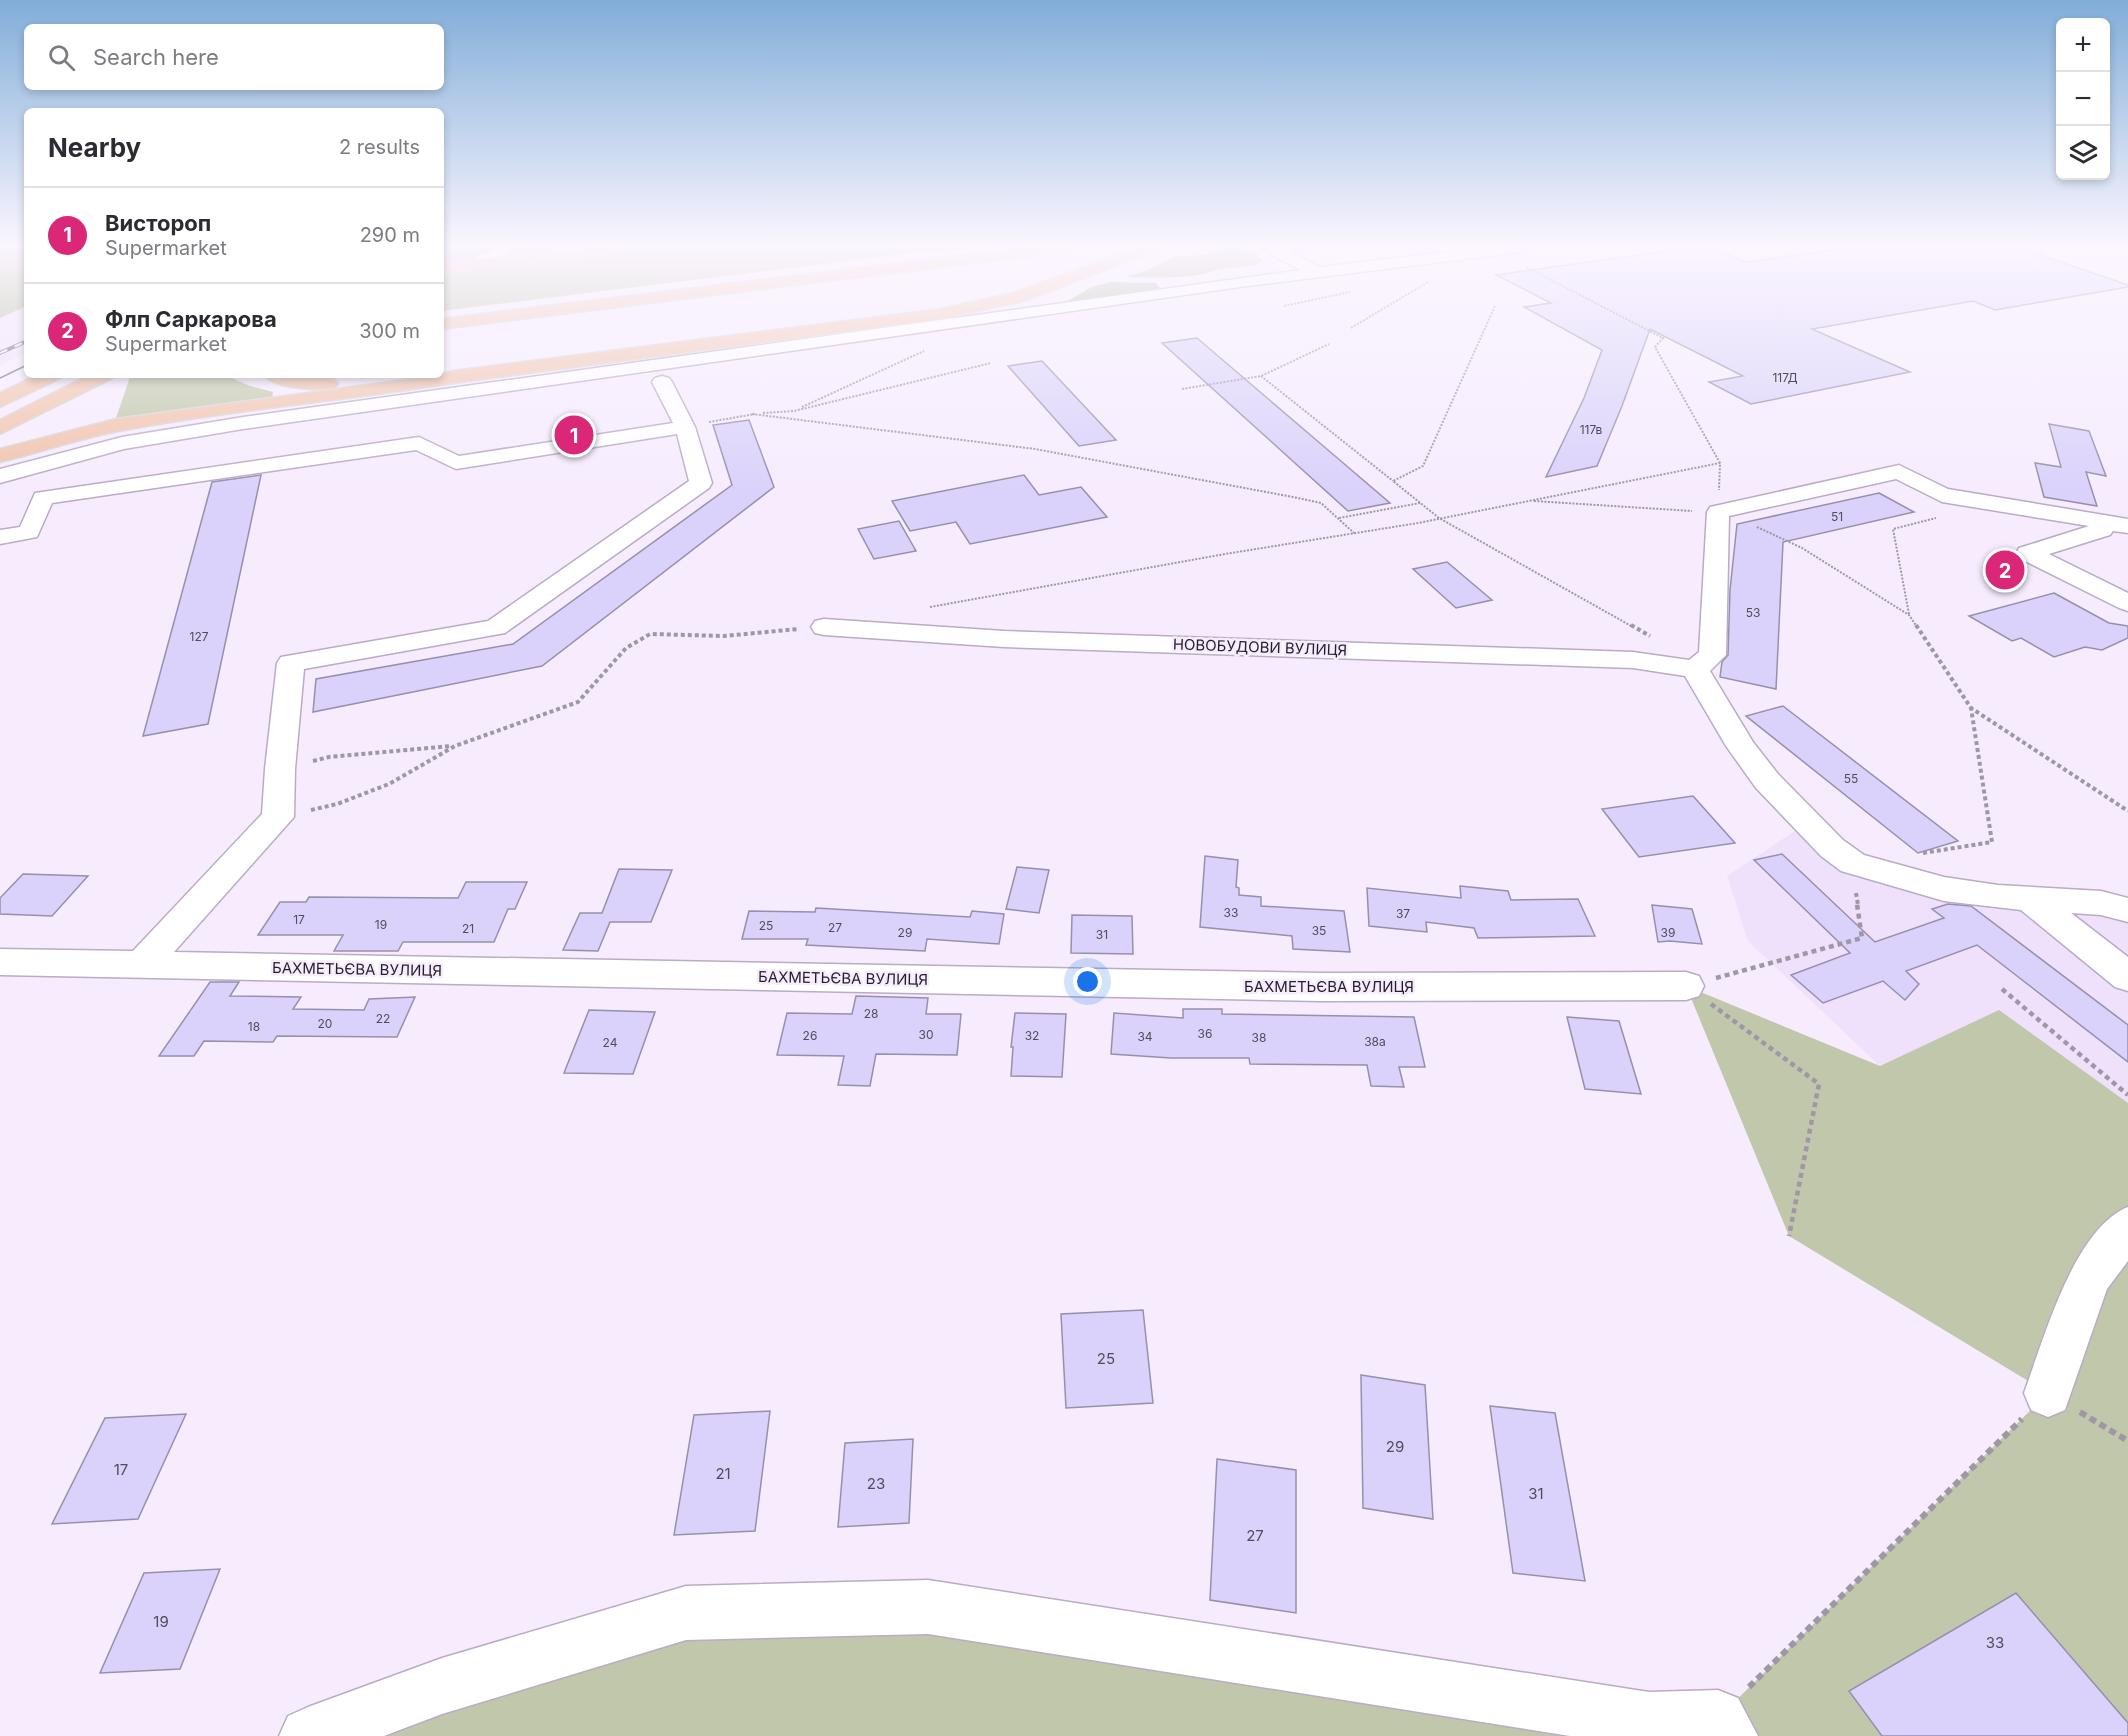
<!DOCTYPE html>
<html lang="en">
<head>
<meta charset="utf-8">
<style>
  :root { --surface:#fff; --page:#f2f2f3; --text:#2b2b33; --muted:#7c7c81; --line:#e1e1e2; --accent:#db2777 }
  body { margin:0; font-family:Inter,sans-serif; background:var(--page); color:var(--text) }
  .controls { position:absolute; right:18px; top:18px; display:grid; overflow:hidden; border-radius:9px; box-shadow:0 3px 9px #0003 }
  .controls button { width:54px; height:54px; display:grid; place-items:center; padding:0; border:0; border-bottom:2px solid var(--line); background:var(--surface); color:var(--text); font:30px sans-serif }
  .you { position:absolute; left:1088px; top:982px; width:21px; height:21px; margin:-15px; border:4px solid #fff; border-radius:50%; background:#1a73e8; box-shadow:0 0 0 9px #1a73e833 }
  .badge { display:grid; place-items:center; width:39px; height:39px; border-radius:50%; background:var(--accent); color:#fff; font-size:20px; font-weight:700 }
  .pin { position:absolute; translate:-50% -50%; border:3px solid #fff; box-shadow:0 2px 6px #0006 }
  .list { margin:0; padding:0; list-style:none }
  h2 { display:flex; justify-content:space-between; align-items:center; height:78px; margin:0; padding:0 24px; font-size:26px }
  h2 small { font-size:20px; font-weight:400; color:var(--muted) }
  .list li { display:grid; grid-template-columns:39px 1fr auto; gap:18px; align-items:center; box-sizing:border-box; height:96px; padding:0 24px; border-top:2px solid var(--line) }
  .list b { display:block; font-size:22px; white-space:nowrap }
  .list p { margin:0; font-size:20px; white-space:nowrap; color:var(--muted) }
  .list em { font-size:20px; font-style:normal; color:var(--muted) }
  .icon { flex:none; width:33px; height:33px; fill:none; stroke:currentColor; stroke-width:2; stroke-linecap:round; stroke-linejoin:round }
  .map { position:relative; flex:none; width:2128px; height:1736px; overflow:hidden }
  .search { position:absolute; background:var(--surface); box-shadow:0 3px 9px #0003; left:24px; top:24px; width:420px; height:66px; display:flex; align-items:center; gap:15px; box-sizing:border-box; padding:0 21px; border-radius:9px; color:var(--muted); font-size:22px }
  .panel { position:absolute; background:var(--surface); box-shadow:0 3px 9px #0003; left:24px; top:108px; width:420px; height:270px; border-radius:9px }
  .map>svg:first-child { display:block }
  .built { fill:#efe0fc }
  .green { fill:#c1c7aa }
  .forest { fill:#adb58e }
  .building { fill:#dad2fa; stroke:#9690ac; stroke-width:1.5 }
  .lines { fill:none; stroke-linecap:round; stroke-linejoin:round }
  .minor-casing { stroke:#baabc6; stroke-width:3 }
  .major-casing { stroke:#d8d6d8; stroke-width:3 }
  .path-far3 { stroke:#9f97a6; stroke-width:2; stroke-dasharray:2 1.5; stroke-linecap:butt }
  .path-far2 { stroke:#9f97a6; stroke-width:4; stroke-dasharray:4 3; stroke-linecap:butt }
  .path-far1 { stroke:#9f97a6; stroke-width:4.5; stroke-dasharray:5 4; stroke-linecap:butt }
  .path { stroke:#9f97a6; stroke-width:6; stroke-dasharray:7 4.5; stroke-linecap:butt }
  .minor { fill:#fff; fill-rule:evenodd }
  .major { fill:#f1c4ad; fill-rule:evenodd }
  .tram { stroke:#6c6471; stroke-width:1.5 }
  .rail-casing { stroke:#6c6471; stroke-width:4 }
  .rail { stroke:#f6ecfe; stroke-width:2; stroke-dasharray:8; stroke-linecap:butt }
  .labels { text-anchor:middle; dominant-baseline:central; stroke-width:5; stroke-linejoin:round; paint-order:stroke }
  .number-label { font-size:12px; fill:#524b5c }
  .street-label { font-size:15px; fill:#241e28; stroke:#f6ecfe }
  .near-number-label { font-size:15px; fill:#524b5c }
</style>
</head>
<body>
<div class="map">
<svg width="2128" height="1736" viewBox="0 0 2128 1736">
  <rect width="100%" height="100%" fill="#f6ecfe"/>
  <g class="built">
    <polygon points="27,306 27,353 0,365 0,318"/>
    <polygon points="1807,823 1853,863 2128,910 2128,1103 1999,1011 1880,1066 1748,941 1727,876"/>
  </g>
  <g class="green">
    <polygon points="441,247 984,247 911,253 441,311"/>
    <polygon points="145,375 225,375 250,386 273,392 272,398 115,421 130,377"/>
    <polygon points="1686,986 1880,1066 1999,1010 2128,1103 2128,1736 308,1736 686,1613 928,1607 1718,1718 2048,1393 1789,1236"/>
  </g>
  <g class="forest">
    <polygon points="0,247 27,247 27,306 0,318"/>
    <path d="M1241 249 1257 254 1262 261 1257 265 1214 270C1206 279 1141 278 1126 277L1150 269 1174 257 1205 255 1219 250Z"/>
    <polygon points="1110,282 1156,283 1162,291 1055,308 1092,287"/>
  </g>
  <g class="building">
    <polygon points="1696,247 1708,247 1746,262 1855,247 2040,247 2040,255 2128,285 2128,287 1995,310 1973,301 1812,329 1910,372 1751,404 1709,382 1743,376 1650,329 1622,406 1597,466 1546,477 1584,398 1602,350 1524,307 1551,303 1496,275"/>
    <polygon points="1197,338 1390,503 1348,511 1162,343"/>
    <polygon points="1042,361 1116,440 1079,446 1008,366"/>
    <polygon points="749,420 774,487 542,666 313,712 316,679 513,644 732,485 713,425"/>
    <polygon points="2049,424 2089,431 2106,476 2086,472 2097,506 2044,497 2035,463 2061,467"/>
    <polygon points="261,475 208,724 143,736 212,482"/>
    <polygon points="1024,475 1039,495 1081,487 1107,517 970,544 956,522 910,531 892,501"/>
    <polygon points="1879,493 1914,512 1783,542 1776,689 1720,677 1722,662 1728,655 1730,590 1737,524"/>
    <polygon points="899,521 916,551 874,559 858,529"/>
    <polygon points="1447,562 1492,600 1456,608 1413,569"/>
    <polygon points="2054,593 2109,623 2128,626 2128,638 2102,650 2085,647 2054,657 2021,638 2012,641 1969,616"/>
    <polygon points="1783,706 1958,841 1918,853 1746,716"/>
    <polygon points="1693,796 1735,843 1639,857 1602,809"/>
    <polygon points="1782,854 1875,942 1944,918 1932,909 1948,904 1971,906 2128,1025 2128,1062 1977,945 1906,971 1919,984 1905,1000 1883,981 1823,1003 1791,975 1850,953 1754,860"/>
    <polygon points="1205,856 1238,860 1236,887 1239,888 1239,895 1261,897 1261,906 1344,911 1350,952 1293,949 1292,936 1200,927"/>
    <polygon points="1017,867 1049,870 1039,913 1006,909"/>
    <polygon points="619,869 672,870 651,922 610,922 598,951 563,950 580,913 602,913"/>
    <polygon points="23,874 88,876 52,916 0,914 0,898"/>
    <polygon points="466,882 527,882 515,909 508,909 494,942 403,942 398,951 334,951 343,935 258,935 280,902 306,902 309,897 458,898"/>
    <polygon points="1460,886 1508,891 1511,900 1578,899 1595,936 1478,938 1474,928 1426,922 1427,932 1369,926 1367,888 1461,898"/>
    <polygon points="1652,905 1692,909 1702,944 1670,941 1658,942"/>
    <polygon points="816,908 970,917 972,911 1004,914 999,944 927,939 925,951 806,945 808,939 742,939 749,911 815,912"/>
    <polygon points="1072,915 1132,916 1133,954 1071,953"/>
    <polygon points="210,982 239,982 230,996 301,997 293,1009 364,1010 369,999 415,997 397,1037 277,1036 273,1042 204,1041 194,1056 159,1056"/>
    <polygon points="856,996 928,998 926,1014 961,1014 957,1055 876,1054 870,1086 838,1085 844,1056 777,1055 787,1013 852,1014"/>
    <polygon points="1183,1009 1222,1009 1222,1014 1414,1017 1425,1067 1399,1067 1404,1087 1371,1086 1367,1065 1250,1064 1249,1058 1171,1058 1111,1054 1114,1013 1183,1018"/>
    <polygon points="589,1010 655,1012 633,1074 564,1073"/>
    <polygon points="1015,1013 1066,1014 1062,1077 1011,1076 1013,1047 1011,1047"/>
    <polygon points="1567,1017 1619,1021 1641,1094 1585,1089"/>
    <polygon points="1143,1310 1153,1403 1066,1408 1061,1314"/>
    <polygon points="1361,1375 1425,1385 1433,1519 1363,1508"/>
    <polygon points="1490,1406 1555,1413 1585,1581 1513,1573"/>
    <polygon points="770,1411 755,1531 674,1535 694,1415"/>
    <polygon points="186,1414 138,1519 52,1524 105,1418"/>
    <polygon points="913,1439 909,1523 838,1527 845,1443"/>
    <polygon points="1217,1459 1296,1470 1296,1613 1210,1600"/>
    <polygon points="220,1569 180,1669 100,1673 144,1573"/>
    <polygon points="2016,1593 2128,1723 2128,1736 1882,1736 1849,1691"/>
  </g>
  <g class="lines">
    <g class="minor-casing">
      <g id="minor">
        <path d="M493 247H507L510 251C502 260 488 266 476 263L474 260 476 257 494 250Z"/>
        <polygon points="558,247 586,247 587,248 579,253 561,250"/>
        <polygon points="1267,247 1297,247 1295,250 1290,252 1320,267 1488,247 1530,247 1522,252 1247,286 243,429 124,449 0,483 0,469 122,437 243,417 1300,270 1267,252 1265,249"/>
        <polygon points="662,376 669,378 672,382 695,427 712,483 709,488 505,633 304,669 295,769 294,817 174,952 1320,973 1686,972 1699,976 1704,986 1699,996 1686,1000 1320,1001 0,975 0,949 133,951 262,814 265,769 277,663 281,657 488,621 689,481 677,434 456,469 416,450 52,503 37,537 0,544 0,530 20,527 35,493 419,437 459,456 673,423 652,382 655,378"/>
        <polygon points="1899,465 1948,489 2128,519 2128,533 2113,531 2110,535 2049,554 2128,593 2128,611 2119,608 2019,558 2016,553 2019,548 2089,526 1942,502 1896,479 1729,516 1726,655 1710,671 1753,742 1778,774 1843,840 1864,855 1944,877 1998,885 2101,891 2128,898 2128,922 2101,915 2071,913 2128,957 2128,991 2115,987 2021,910 1944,901 1841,871 1821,856 1756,788 1726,746 1685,676 1633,668 1004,647 824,635 815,633 811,627 815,621 824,619 1004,631 1633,652 1689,660 1699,652 1707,512 1710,507"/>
        <path d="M2128 1207V1261L2107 1289 2065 1410 2048 1417 2031 1410 2024 1393C2043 1341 2074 1228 2128 1207Z"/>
        <polygon points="928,1580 1649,1692 1718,1690 1738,1698 1758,1736 1570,1736 928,1634 686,1640 442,1714 384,1736 279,1736 288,1716 308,1707 442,1658 686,1586"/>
      </g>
    </g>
    <g class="major-casing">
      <g id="major">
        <polygon points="594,247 640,247 632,252 441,273 441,263"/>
        <polygon points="1030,247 1072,247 1064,252 441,329 441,319"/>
        <path d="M1140 247H1161L1158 250 1024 301 941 319 453 383C342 401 229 410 119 431 79 438 40 453 0 462V449L116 419 441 375 453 371 941 309 1013 293Z"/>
        <polygon points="37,375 62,375 59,379 0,407 0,393"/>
        <polygon points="89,375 114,375 111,379 0,434 0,420"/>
        <path d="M264 375 328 378 335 380 338 384 335 388C320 392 273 388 264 375Z"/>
      </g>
    </g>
    <g class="path-far3">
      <polyline points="1526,267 1663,338 1655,347 1720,463 1719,490"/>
      <polyline points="1284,306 1350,292"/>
      <polyline points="1495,306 1423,466 1393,481 1439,518 1633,627"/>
      <polyline points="1351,328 1428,282"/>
      <polyline points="1261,376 1393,481"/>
      <polyline points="1182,389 1261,376 1329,344"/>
      <polyline points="802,407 924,351"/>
      <polyline points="763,413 794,411 991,363"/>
      <polyline points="752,414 1035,449 1293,497 1321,503 1354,533"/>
      <polyline points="709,422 755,414"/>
      <polyline points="1534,501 1692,511"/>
      <polyline points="1339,518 1420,503"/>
      <polyline points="1757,527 1802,548 1909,615 1917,627"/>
      <polyline points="930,607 1225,554 1418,523 1720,463"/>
      <polyline points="1909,614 1893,529 1936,518"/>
    </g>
    <g class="path-far2">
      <polyline points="1631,625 1650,636"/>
      <polyline points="1916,625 1971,708 2128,811"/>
      <polyline points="313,761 329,757 451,746"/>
      <polyline points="311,810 337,804 389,784 455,746 578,702 626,648 650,634 724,636 798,629"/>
      <polyline points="1923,853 1992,842 1971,708"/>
      <polyline points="1856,893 1858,905"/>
    </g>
    <g class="path-far1">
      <polyline points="1716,978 1862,938 1857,904"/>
      <polyline points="2002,989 2128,1095"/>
      <polyline points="1711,1004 1819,1084 1789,1236"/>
    </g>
    <g class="path">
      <polyline points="2080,1412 2128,1441"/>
      <polyline points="1749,1687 2022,1419"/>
    </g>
    <use href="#minor" class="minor"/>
    <use href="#major" class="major"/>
    <polyline class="tram" points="0,378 27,365"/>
    <g class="rail-casing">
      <polyline id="rail" points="0,353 27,341"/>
    </g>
    <use href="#rail" class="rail"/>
  </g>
  <linearGradient id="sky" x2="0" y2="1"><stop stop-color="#81add9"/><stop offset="0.5" stop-color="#fbf6ff"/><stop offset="1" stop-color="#fbf6ff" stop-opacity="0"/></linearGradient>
  <rect width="2128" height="490" fill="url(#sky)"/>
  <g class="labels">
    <g class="number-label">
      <text x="1785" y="377">117Д</text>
      <text x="1591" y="429">117в</text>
      <text x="1837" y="516">51</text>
      <text x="1753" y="612">53</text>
      <text x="199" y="636">127</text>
      <text x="1851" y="778">55</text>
      <text x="1231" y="912">33</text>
      <text x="1403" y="913">37</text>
      <text x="299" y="919">17</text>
      <text x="381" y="924">19</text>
      <text x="766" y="925">25</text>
      <text x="835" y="927">27</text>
      <text x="468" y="928">21</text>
      <text x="1319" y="930">35</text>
      <text x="905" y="932">29</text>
      <text x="1668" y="932">39</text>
      <text x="1102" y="934">31</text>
      <text x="871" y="1013">28</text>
      <text x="383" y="1018">22</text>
      <text x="325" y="1023">20</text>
      <text x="254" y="1026">18</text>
      <text x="1205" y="1033">36</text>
      <text x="926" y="1034">30</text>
      <text x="810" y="1035">26</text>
      <text x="1032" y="1035">32</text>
      <text x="1145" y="1036">34</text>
      <text x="1259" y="1037">38</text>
      <text x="1375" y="1041">38а</text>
      <text x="610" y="1042">24</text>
    </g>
    <g class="street-label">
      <text transform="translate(1260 647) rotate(2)">НОВОБУДОВИ ВУЛИЦЯ</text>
      <text transform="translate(357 969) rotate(1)">БАХМЕТЬЄВА ВУЛИЦЯ</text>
      <text transform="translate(843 978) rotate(1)">БАХМЕТЬЄВА ВУЛИЦЯ</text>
      <text x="1329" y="986">БАХМЕТЬЄВА ВУЛИЦЯ</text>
    </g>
    <g class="near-number-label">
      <text x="1106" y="1358">25</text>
      <text x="1395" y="1446">29</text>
      <text x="121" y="1469">17</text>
      <text x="723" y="1473">21</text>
      <text x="876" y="1483">23</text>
      <text x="1536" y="1493">31</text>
      <text x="1255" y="1535">27</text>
      <text x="161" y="1621">19</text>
      <text x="1995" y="1642">33</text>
    </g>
  </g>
</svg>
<div class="controls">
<button>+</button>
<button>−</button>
<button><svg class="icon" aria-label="layers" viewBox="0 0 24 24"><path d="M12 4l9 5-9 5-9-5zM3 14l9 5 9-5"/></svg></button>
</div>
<div class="you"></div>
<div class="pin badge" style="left:574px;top:435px">1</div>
<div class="pin badge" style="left:2005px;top:570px">2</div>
<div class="search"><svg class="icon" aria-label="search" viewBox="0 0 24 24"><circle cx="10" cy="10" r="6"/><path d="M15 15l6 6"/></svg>Search here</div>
<section class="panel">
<h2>Nearby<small>2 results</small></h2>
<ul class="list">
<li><span class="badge">1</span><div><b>Вистороп</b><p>Supermarket</p></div><em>290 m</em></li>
<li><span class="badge">2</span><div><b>Флп Саркарова</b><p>Supermarket</p></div><em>300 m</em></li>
</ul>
</section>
</div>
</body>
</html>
